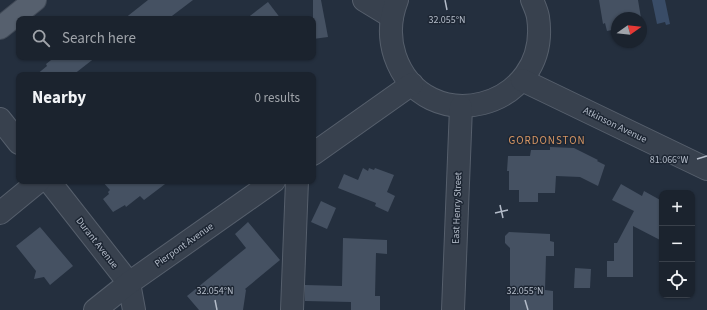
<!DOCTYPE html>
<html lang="en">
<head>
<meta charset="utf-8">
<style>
  :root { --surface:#1b232e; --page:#242b36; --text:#f1f3f6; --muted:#a0a4aa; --line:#39404a }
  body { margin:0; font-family:"Source Sans 3",sans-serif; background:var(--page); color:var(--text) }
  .controls { position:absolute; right:12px; bottom:12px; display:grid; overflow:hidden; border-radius:8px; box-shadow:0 1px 3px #0004 }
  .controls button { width:36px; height:36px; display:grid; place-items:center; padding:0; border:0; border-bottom:1px solid var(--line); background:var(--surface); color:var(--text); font:20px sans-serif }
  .compass { position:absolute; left:611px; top:12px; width:36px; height:36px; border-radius:50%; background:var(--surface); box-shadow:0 1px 3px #0004; rotate:75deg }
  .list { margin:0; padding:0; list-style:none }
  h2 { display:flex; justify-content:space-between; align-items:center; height:52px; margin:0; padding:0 16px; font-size:17px }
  h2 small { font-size:13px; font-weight:400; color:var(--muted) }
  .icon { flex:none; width:22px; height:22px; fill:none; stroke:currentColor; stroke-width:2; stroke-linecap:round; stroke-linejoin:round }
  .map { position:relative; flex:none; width:707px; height:310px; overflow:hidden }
  .search { position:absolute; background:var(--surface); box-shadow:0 1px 3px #0004; left:16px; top:16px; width:300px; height:44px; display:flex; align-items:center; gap:10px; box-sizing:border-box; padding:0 14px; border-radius:8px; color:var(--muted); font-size:15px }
  .panel { position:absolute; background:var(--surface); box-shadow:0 1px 3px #0004; left:16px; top:72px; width:300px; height:112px; border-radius:8px }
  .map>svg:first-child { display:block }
  .water { fill:#394c67 }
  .building { fill:#455162 }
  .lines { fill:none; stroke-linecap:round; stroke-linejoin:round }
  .minor-casing { stroke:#565f6c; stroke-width:24 }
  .major-casing { stroke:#414a57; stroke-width:24 }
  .minor { stroke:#38414e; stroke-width:22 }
  .major { stroke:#56606e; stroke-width:22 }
  .ticks { fill:none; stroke:#b4bcc9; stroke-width:1.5 }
  .labels { text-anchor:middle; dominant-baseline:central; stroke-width:3; stroke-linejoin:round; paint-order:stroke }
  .street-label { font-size:10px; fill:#b4bcc9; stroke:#1d2633 }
  .neighbourhood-label { font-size:11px; letter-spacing:1px; fill:#d59563; stroke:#1d2633 }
  .ticks-label { font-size:10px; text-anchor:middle; fill:#b4bcc9; stroke:#1d2633; stroke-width:3; stroke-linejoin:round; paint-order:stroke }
</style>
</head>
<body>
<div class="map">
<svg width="707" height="310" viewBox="0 0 707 310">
  <rect width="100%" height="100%" fill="#242f3e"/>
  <polygon class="water" points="652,0 665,0 670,24 666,25 665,22 657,24"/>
  <g class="building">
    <polygon points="148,0 193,0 168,19 124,19"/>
    <polygon points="313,0 321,0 328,37 313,39"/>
    <polygon points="599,0 638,0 641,18 617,18 617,29 607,31 605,23 603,24"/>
    <polygon points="268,2 281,19 246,19"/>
    <polygon points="55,57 96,57 73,75 36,75 47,66 46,64"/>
    <polygon points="550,147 574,148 598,160 597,161 605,165 598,186 580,177 556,176 555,193 538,193 538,202 519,202 519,190 509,190 509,171 507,171 508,156 530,156 531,150 550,150"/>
    <polygon points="363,168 368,171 369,168 374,170 375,168 394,175 387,192 395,196 388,212 375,206 376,203 338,188 344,174 358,180"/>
    <polygon points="102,181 169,181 144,200 140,196 126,207 125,205 113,212 103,199 109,194 108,192 110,190"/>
    <polygon points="621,184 642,196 644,191 662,201 662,241 633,226 633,277 607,277 607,261 614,261 614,243 617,243 634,211 612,200"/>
    <polygon points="321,201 336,208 327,229 311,222"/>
    <polygon points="248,222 280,260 245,289 246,290 243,310 199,310 187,296 246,248 235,234"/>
    <polygon points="40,227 73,266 50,285 44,277 34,279 36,271 16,246"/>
    <polygon points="509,232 550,234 550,241 554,242 554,256 546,256 545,290 553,291 553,310 510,310 510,248 505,243 505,236"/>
    <polygon points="343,238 387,240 387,254 376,253 375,296 380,296 380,310 351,310 351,302 305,301 305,285 342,286"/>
    <polygon points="575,268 591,269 590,288 574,288"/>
  </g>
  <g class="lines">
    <g class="minor-casing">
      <g id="minor">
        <polyline points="364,0 392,17"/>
        <path d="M397 0C390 18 389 38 395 56 424 141 552 110 538 17 537 11 534 5 532 0"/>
        <polyline points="522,80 707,169"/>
        <polyline points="0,119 19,143"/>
        <polyline points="313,154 412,84"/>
        <polyline points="49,181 129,283 134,310"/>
        <polyline points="0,213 39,181"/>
        <polyline points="95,310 129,283 274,181"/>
        <polyline points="292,310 297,181"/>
        <polyline points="453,310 461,107"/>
      </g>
    </g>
    <g class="major-casing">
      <polyline id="major" points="0,28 35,0"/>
    </g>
    <use href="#minor" class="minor"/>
    <use href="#major" class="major"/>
  </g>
  <path class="ticks" d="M445 0 447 10M697 159 707 156M500 205 503 218M495 213 508 210M215 300 217 310M525 300 528 310"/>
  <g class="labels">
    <g class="street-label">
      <text transform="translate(615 125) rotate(26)">Atkinson Avenue</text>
      <text transform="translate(457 208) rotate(-88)">East Henry Street</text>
      <text transform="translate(97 243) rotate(52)">Durant Avenue</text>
      <text transform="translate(184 245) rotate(-35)">Pierpont Avenue</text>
    </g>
    <g class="neighbourhood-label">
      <text x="547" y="140">GORDONSTON</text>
    </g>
  </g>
  <g class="ticks-label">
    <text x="447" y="23">32.055°N</text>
    <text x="669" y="163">81.066°W</text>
    <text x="215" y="294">32.054°N</text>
    <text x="525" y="294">32.055°N</text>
  </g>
</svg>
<div class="controls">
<button>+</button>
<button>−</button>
<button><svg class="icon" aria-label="locate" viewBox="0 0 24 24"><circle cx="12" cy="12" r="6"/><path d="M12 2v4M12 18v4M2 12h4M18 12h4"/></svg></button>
</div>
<svg class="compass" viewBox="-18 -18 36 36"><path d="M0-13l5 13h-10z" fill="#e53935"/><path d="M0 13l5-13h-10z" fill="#a0a4aa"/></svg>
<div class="search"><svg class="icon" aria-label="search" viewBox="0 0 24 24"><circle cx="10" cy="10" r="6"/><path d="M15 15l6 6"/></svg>Search here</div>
<section class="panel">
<h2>Nearby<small>0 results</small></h2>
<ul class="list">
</ul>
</section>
</div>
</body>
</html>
